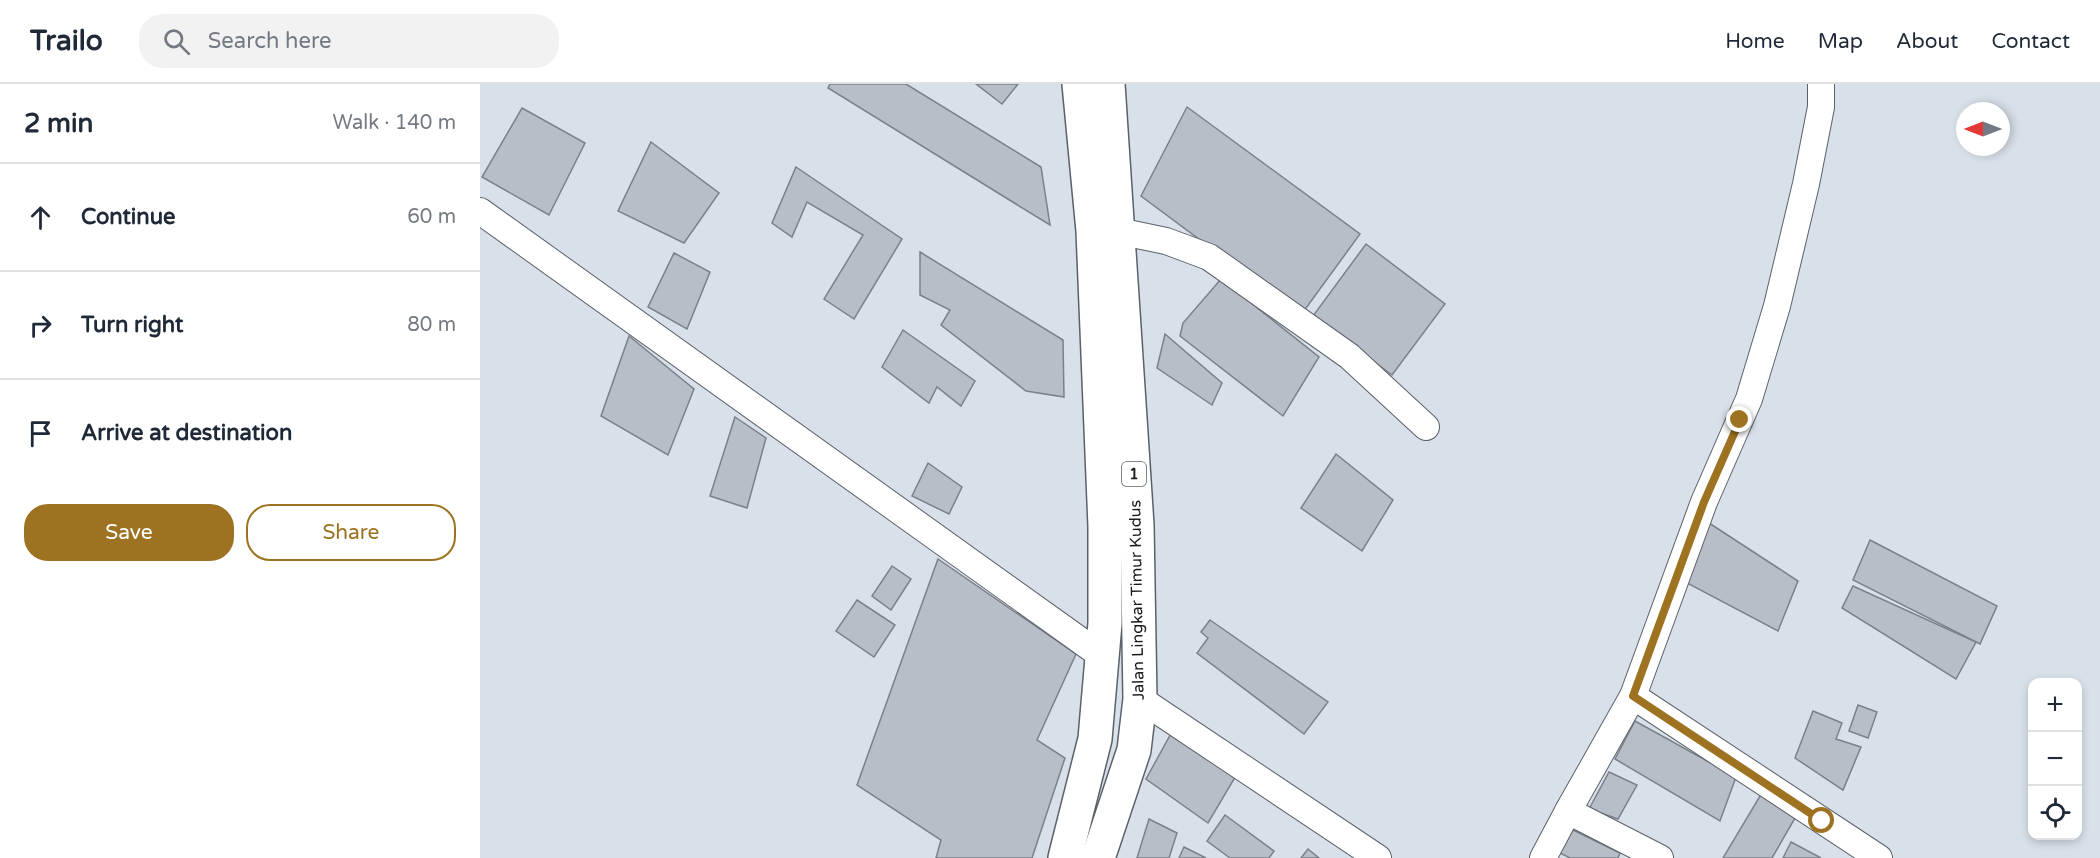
<!DOCTYPE html>
<html lang="en">
<head>
<meta charset="utf-8">
<style>
  :root { --surface:#fff; --page:#f2f2f3; --text:#1f2937; --muted:#747a83; --line:#e0e1e3; --accent:#9d7322 }
  body { margin:0; font-family:"Varela Round",sans-serif; background:var(--page); color:var(--text) }
  .controls { position:absolute; right:18px; bottom:18px; display:grid; overflow:hidden; border-radius:12px; box-shadow:0 3px 9px #0003 }
  .controls button { width:54px; height:54px; display:grid; place-items:center; padding:0; border:0; border-bottom:2px solid var(--line); background:var(--surface); color:var(--text); font:30px sans-serif }
  .compass { position:absolute; left:1476px; top:18px; width:54px; height:54px; border-radius:50%; background:var(--surface); box-shadow:0 3px 9px #0003; rotate:270deg }
  .stop { position:absolute; width:18px; height:18px; margin:-14px; border:4px solid #9d7322; border-radius:50%; background:#fff }
  .stop.end { background:#9d7322; border-color:#fff; box-shadow:0 2px 6px #0008 }
  .list { margin:0; padding:0; list-style:none }
  h2 { display:flex; justify-content:space-between; align-items:center; height:78px; margin:0; padding:0 24px; font-size:26px }
  h2 small { font-size:20px; font-weight:400; color:var(--muted) }
  .list li { display:grid; grid-template-columns:39px 1fr auto; gap:18px; align-items:center; box-sizing:border-box; height:108px; padding:0 24px; border-top:2px solid var(--line) }
  .list b { display:block; font-size:22px; white-space:nowrap }
  .list em { font-size:20px; font-style:normal; color:var(--muted) }
  .actions { display:flex; gap:12px; padding:18px 24px }
  .actions a { flex:1; padding:14px 0; border:2px solid var(--accent); border-radius:24px; text-align:center; font-size:21px; color:var(--accent) }
  .actions .main { background:var(--accent); color:#fff }
  .icon { flex:none; width:33px; height:33px; fill:none; stroke:currentColor; stroke-width:2; stroke-linecap:round; stroke-linejoin:round }
  .map { position:relative; flex:none; width:1620px; height:774px; overflow:hidden }
  header { display:flex; align-items:center; gap:36px; box-sizing:border-box; height:84px; padding:0 30px; background:var(--surface); border-bottom:2px solid var(--line) }
  header strong { font-size:28px }
  nav { display:flex; gap:33px; margin-inline-start:auto; font-size:21px }
  .search { width:420px; height:54px; background:var(--page); display:flex; align-items:center; gap:15px; box-sizing:border-box; padding:0 21px; border-radius:24px; color:var(--muted); font-size:22px }
  main { display:flex }
  aside { flex:1; background:var(--surface) }
  .map>svg:first-child { display:block }
  .building { fill:#b7bec7; stroke:#7a8189; stroke-width:1.5 }
  .lines { fill:none; stroke-linecap:round; stroke-linejoin:round }
  .minor-casing { stroke:#5a6169; stroke-width:28 }
  .highway-casing { stroke:#5a6169; stroke-width:36 }
  .minor { stroke:#fff; stroke-width:26 }
  .highway { stroke:#fff; stroke-width:33 }
  .route { stroke:#9d7322; stroke-width:8 }
  .labels { text-anchor:middle; dominant-baseline:central; stroke-width:4.5; stroke-linejoin:round; paint-order:stroke }
  .shield { fill:#fff; stroke:#5e5f62; stroke-width:1.5 }
  .shield-label { font-size:15px; font-weight:bold; fill:#191b1f }
  .street-label { font-size:16px; fill:#191b1f; stroke:#fff }
</style>
</head>
<body>
<header>
<strong>Trailo</strong>
<div class="search"><svg class="icon" aria-label="search" viewBox="0 0 24 24"><circle cx="10" cy="10" r="6"/><path d="M15 15l6 6"/></svg>Search here</div>
<nav><a>Home</a><a>Map</a><a>About</a><a>Contact</a></nav>
</header>
<main>
<aside>
<h2>2 min<small>Walk · 140 m</small></h2>
<ul class="list">
<li><svg class="icon" aria-label="ahead" viewBox="0 0 24 24"><path d="M12 20V5M6 11l6-6 6 6"/></svg><div><b>Continue</b></div><em>60 m</em></li>
<li><svg class="icon" aria-label="right" viewBox="0 0 24 24"><path d="M7 20v-9h11M14 6l5 5-5 5"/></svg><div><b>Turn right</b></div><em>80 m</em></li>
<li><svg class="icon" aria-label="arrive" viewBox="0 0 24 24"><path d="M6 21V4h12l-3 4 3 4H6"/></svg><div><b>Arrive at destination</b></div></li>
</ul>
<div class="actions"><a class="main">Save</a><a>Share</a></div>
</aside>
<div class="map">
<svg width="1620" height="774" viewBox="0 0 1620 774">
  <rect width="100%" height="100%" fill="#d8e0e9"/>
  <g class="building">
    <polygon points="350,0 426,0 561,83 570,141 348,4"/>
    <polygon points="496,0 538,0 522,20"/>
    <polygon points="707,23 880,150 821,231 661,112"/>
    <polygon points="42,24 105,59 69,131 2,93"/>
    <polygon points="171,58 239,109 204,159 138,127"/>
    <polygon points="316,83 422,155 374,235 344,215 383,151 327,118 312,153 292,139"/>
    <polygon points="886,160 965,220 912,291 833,232"/>
    <polygon points="440,168 583,256 584,313 546,307 461,241 470,226 440,211"/>
    <polygon points="194,169 230,188 207,245 168,223"/>
    <polygon points="741,195 839,273 803,332 700,252 703,239"/>
    <polygon points="423,246 495,297 481,322 457,303 449,319 402,283"/>
    <polygon points="685,250 742,299 732,321 677,284"/>
    <polygon points="149,252 214,305 188,371 121,332"/>
    <polygon points="255,333 286,354 267,424 230,412"/>
    <polygon points="856,370 913,416 882,467 821,424"/>
    <polygon points="448,379 482,403 469,430 432,412"/>
    <polygon points="1229,439 1318,497 1298,547 1207,499"/>
    <polygon points="1390,456 1517,522 1500,560 1373,496"/>
    <polygon points="458,475 596,570 557,656 585,674 552,774 456,774 461,756 377,701"/>
    <polygon points="412,482 431,495 411,526 392,512"/>
    <polygon points="1373,502 1496,558 1476,595 1362,524"/>
    <polygon points="377,516 415,541 394,573 356,547"/>
    <polygon points="730,536 848,618 824,650 717,569 728,554 721,548"/>
    <polygon points="1378,621 1397,628 1388,654 1369,647"/>
    <polygon points="1333,627 1362,639 1356,655 1381,663 1363,706 1315,674"/>
    <polygon points="1155,637 1256,693 1240,737 1135,675"/>
    <polygon points="694,644 757,690 728,739 666,695"/>
    <polygon points="1129,688 1157,701 1138,735 1109,725"/>
    <polygon points="1283,707 1318,729 1292,774 1243,774"/>
    <polygon points="745,731 794,767 789,774 750,774 727,757"/>
    <polygon points="669,735 697,749 689,774 657,774"/>
    <polygon points="1089,744 1140,769 1138,774 1090,774 1078,768"/>
    <polygon points="1311,758 1341,774 1303,774"/>
    <polygon points="704,763 726,774 699,774"/>
    <polygon points="828,765 839,774 821,774"/>
  </g>
  <g class="lines">
    <g class="minor-casing">
      <g id="minor">
        <polyline points="0,127 622,572"/>
        <polyline points="638,147 686,157 729,173 869,272 946,343"/>
        <polyline points="1153,612 1399,774"/>
        <polyline points="660,615 898,774"/>
        <polyline points="1088,727 1180,774"/>
        <polyline points="1063,774 1088,727 1153,612 1224,418 1269,315 1297,222 1326,100 1341,23 1341,0"/>
      </g>
    </g>
    <g class="highway-casing">
      <g id="highway">
        <polyline points="585,774 615,655 625,539 625,443 613,147 599,0"/>
        <polyline points="618,774 654,666 660,615 657,441 628,0"/>
      </g>
    </g>
    <use href="#minor" class="minor"/>
    <use href="#highway" class="highway"/>
  </g>
  <g class="lines">
    <polyline class="route" points="1260,336 1224,418 1153,612 1342,737"/>
  </g>
  <g class="labels">
    <rect class="shield" x="642" y="378" width="24" height="24" rx="4.5"/>
    <g class="shield-label">
      <text x="654" y="390">1</text>
    </g>
    <g class="street-label">
      <text transform="translate(657 516) rotate(-91)">Jalan Lingkar Timur Kudus</text>
    </g>
  </g>
</svg>
<div class="controls">
<button>+</button>
<button>−</button>
<button><svg class="icon" aria-label="locate" viewBox="0 0 24 24"><circle cx="12" cy="12" r="6"/><path d="M12 2v4M12 18v4M2 12h4M18 12h4"/></svg></button>
</div>
<svg class="compass" viewBox="-18 -18 36 36"><path d="M0-13l5 13h-10z" fill="#e53935"/><path d="M0 13l5-13h-10z" fill="#747a83"/></svg>
<div class="stop" style="left:1342px;top:737px"></div>
<div class="stop end" style="left:1260px;top:336px"></div>
</div>
</main>
</body>
</html>
